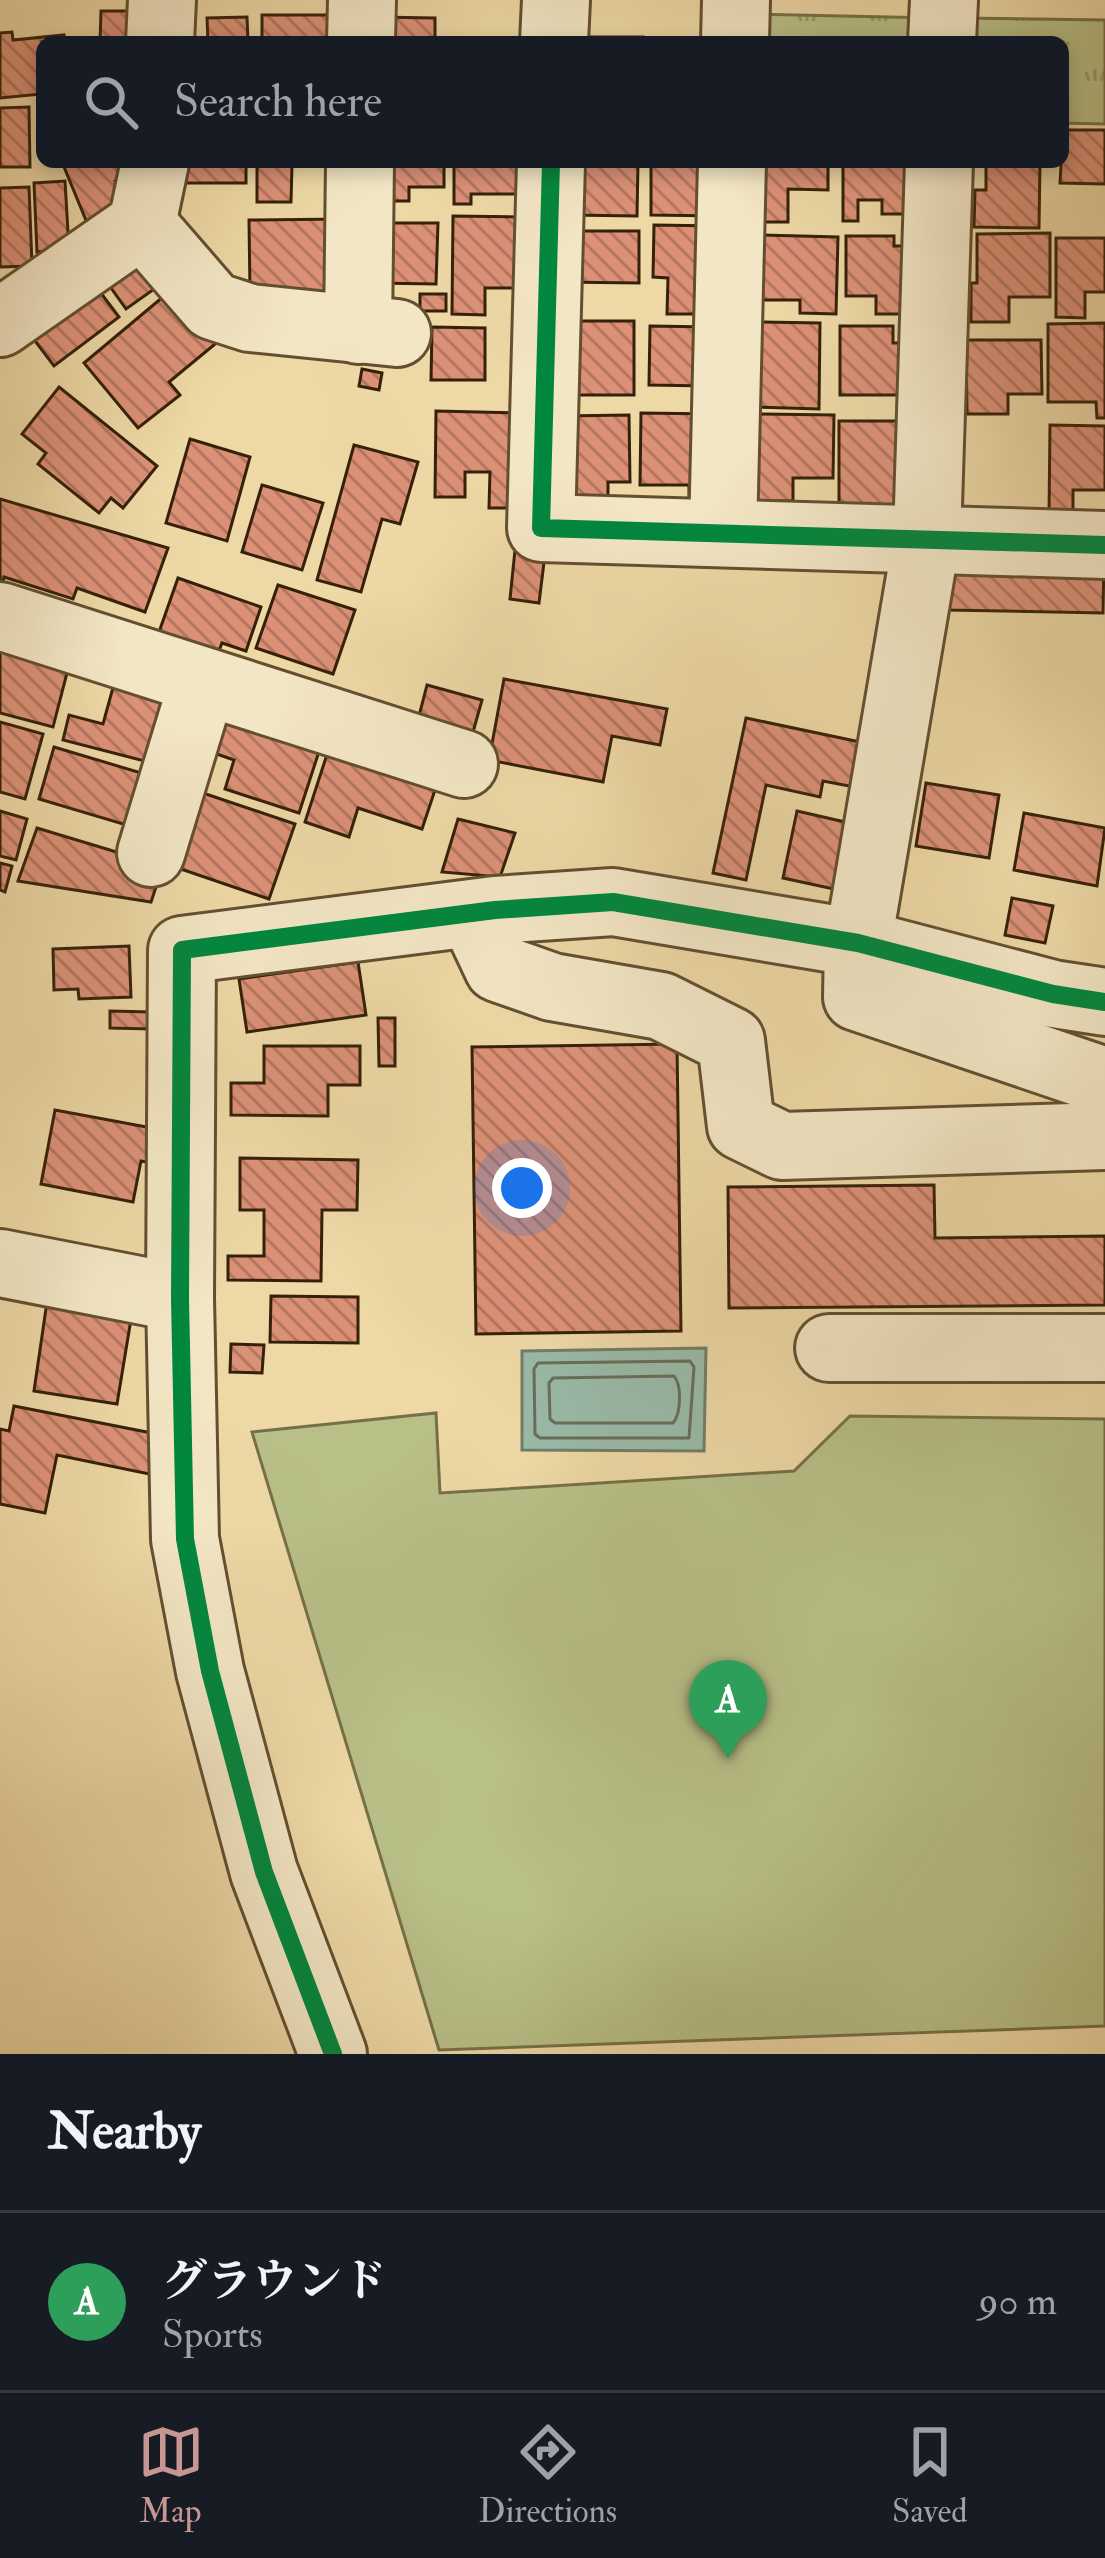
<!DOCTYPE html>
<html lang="en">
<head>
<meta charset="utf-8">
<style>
  :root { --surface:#171b24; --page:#20242c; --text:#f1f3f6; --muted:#9ea1a6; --line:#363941; --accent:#c59692 }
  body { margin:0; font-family:"IM FELL Double Pica","Noto Serif JP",serif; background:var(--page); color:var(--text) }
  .you { position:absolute; left:522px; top:1188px; width:42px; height:42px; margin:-30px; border:9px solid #fff; border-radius:50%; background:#1a73e8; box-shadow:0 0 0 18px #1a73e833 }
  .badge { display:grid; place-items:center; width:78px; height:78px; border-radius:50%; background:var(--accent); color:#fff; font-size:39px; font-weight:700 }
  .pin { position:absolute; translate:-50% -99px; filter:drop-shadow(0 3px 6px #0008) }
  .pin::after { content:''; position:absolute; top:63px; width:42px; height:36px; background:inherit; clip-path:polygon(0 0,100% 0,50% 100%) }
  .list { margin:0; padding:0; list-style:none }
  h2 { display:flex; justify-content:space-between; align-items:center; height:156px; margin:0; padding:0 48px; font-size:51px }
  h2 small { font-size:39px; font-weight:400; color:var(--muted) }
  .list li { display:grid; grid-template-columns:78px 1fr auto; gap:36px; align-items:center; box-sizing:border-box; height:180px; padding:0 48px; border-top:3px solid var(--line) }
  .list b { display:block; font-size:45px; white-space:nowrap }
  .list p { margin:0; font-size:39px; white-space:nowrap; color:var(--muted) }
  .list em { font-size:39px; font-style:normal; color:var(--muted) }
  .icon { flex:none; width:66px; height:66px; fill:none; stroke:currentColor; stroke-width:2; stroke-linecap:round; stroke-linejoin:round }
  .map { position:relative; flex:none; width:1105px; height:2054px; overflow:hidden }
  .search { position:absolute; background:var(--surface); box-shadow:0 6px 18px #0003; left:36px; right:36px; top:36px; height:132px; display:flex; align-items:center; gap:30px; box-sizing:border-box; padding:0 42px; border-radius:18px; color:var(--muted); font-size:45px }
  .sheet { height:336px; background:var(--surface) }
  nav { display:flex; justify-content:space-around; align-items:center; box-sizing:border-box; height:168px; border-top:3px solid var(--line); background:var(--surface); font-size:33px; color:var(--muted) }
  nav a { display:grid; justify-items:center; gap:6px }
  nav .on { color:var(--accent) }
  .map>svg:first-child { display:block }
  .grass { fill:#b8bf87; stroke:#767048; stroke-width:3 }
  .park { fill:url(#park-tufts); stroke:#767048; stroke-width:3 }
  .water { fill:#99baa8; stroke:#717d68; stroke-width:3 }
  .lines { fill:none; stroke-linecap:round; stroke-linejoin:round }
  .shore { stroke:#676e58; stroke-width:3 }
  .building { fill:url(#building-back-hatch); stroke:#352109; stroke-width:3 }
  .minor-casing { stroke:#634f30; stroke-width:72 }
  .minor { stroke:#f3e6c5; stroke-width:66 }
  .cycleway-casing { stroke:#f3e6c5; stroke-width:26 }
  .cycleway { stroke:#00873e; stroke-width:18 }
</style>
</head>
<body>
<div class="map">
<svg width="1105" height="2054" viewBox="0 0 1105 2054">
  <defs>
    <pattern id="park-tufts" width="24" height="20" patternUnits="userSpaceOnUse" patternTransform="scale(3)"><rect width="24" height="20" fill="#b8bf87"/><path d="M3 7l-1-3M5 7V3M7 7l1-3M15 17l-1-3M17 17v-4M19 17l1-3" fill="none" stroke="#969b6d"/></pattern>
    <pattern id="building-back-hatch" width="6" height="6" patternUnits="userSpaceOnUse" patternTransform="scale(3)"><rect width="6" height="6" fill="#dc9177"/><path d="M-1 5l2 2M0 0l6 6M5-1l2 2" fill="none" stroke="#b37660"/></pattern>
  </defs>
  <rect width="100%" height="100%" fill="#edd8a6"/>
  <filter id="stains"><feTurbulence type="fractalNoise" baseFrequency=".00167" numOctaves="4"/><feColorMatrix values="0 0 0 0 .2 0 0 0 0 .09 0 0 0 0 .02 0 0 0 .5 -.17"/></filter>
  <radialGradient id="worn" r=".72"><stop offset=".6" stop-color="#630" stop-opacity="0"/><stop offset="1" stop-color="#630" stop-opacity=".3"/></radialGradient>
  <polygon class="grass" points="436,1413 440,1493 794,1471 850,1416 1105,1419 1105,2026 439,2050 252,1432"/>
  <g class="park">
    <polygon points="746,14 934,18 933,42 746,42"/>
    <polygon points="962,18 1105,20 1105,124 1063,123 1063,42 962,42"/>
  </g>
  <polygon class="water" points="706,1348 704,1451 522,1450 522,1351"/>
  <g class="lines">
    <g class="shore">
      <polygon points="690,1361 694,1367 689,1438 540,1438 535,1434 534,1369 538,1363"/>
      <path d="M674 1376C682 1385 681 1414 673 1423H555L550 1419 549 1383 553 1378Z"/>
    </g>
  </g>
  <g class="building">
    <polygon points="101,11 145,11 144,42 100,42"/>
    <rect x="262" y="15" width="74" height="27"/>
    <polygon points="247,17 248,42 208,42 207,18"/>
    <polygon points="376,17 435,18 435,42 375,42"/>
    <polygon points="12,32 13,40 64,35 65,42 42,42 42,94 0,98 0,33"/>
    <rect x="570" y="37" width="73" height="5"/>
    <polygon points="29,107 30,167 0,167 0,108"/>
    <polygon points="1063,130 1105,130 1105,184 1060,183"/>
    <polygon points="62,162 128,162 133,174 115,181 129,214 90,230"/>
    <rect x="182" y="162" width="64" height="21"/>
    <polygon points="257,162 335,162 335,165 292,165 291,202 257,202"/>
    <polygon points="368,162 444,162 444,187 409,187 409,201 368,201"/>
    <polygon points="454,162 528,162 528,194 471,194 471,204 454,204"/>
    <polygon points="572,162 638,162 637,216 571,215"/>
    <polygon points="651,162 721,162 720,216 651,215"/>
    <polygon points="761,162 828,162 828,190 788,189 788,222 760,222"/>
    <polygon points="843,162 919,162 919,214 882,214 882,200 858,200 858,221 843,221"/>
    <polygon points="986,162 1040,162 1039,228 974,227 975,190 986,190"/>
    <polygon points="65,181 69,249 37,252 34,183"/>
    <polygon points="29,187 32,266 0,267 0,188"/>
    <polygon points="453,216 521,217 521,288 485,288 485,315 452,314"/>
    <polygon points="344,219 345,301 250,292 249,220"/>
    <polygon points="376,223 438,223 436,284 375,283"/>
    <polygon points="654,225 719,226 717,314 667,314 668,278 653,277"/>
    <polygon points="560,231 639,231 639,283 560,282"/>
    <polygon points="1050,233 1050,297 1009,297 1009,322 971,322 971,283 977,283 977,234"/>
    <polygon points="760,235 838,237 836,314 800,313 800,300 758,300"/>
    <polygon points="846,236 894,236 894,246 923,246 923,314 876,314 876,296 846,296"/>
    <polygon points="1056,238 1105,238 1105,292 1085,292 1085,318 1056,317"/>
    <polygon points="140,242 167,280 126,309 99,271"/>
    <polygon points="182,281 226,335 169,382 180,395 138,428 84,363"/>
    <polygon points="94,284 119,317 54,366 29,333"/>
    <rect x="420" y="294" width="26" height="17"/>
    <rect x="558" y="321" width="76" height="74"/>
    <polygon points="756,322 820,323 819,409 755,407"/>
    <polygon points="1105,323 1105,418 1097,418 1096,402 1048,402 1048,324"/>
    <polygon points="650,326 709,327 708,386 649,385"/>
    <polygon points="840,326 893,326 893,343 917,343 917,395 840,395"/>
    <polygon points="432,327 485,328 485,380 431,380"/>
    <polygon points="966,340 1041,340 1042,394 1008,394 1008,414 967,414"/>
    <polygon points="362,369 382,373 379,390 359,386"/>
    <polygon points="59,387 157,466 123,508 111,498 99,513 38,464 46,453 22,434"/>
    <polygon points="436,411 527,413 525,508 489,508 490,472 465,472 465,497 435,497"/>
    <polygon points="641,413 715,414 714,498 689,497 689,485 640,485"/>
    <polygon points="754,414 834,415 833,478 793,478 793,501 754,501"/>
    <polygon points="629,415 630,482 608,482 608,504 561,504 560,416"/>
    <rect x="839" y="421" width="76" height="95"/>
    <polygon points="1050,425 1105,426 1105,490 1073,490 1073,516 1049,515"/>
    <polygon points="190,439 250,457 227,541 166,523"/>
    <polygon points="354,445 418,462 400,524 382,519 361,592 317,580"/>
    <polygon points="262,485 323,503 302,570 242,552"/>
    <polygon points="0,499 168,548 145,612 77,588 73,599 4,577 0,592"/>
    <polygon points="515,550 545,554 539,603 510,599"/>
    <polygon points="949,552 1104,555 1103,613 947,610"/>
    <polygon points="178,578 261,607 246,651 222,643 211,672 152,652"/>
    <polygon points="278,585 355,610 333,674 256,648"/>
    <polygon points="0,647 69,665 53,727 0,713"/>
    <polygon points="117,673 179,690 160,765 63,740 69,715 103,724"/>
    <polygon points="504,679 667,709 660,745 612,736 603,782 489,760"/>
    <polygon points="427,685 482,700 468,750 414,735"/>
    <polygon points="211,692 326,730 299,813 225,789 234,760 194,746"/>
    <polygon points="746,718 879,746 870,790 823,781 820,797 766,785 746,880 713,873"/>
    <polygon points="0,722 43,734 25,799 0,792"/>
    <polygon points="332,739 440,775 422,829 358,808 349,837 305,822"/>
    <polygon points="54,747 158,778 143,830 39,799"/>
    <polygon points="926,783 999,795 989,858 916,846"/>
    <polygon points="197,791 295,824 269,899 172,866"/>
    <polygon points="0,811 27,819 16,860 0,856"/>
    <polygon points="797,811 858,825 843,891 783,878"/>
    <polygon points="1024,813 1105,828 1097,886 1014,870"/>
    <polygon points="458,819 515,833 500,877 442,872"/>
    <polygon points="37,828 163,866 151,902 18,881"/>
    <polygon points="0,863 12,866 5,892 0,890"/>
    <polygon points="1012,898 1053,906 1045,943 1005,935"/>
    <polygon points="129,946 131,997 79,999 78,989 54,990 53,949"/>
    <polygon points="358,962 366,1015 247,1032 239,979"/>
    <polygon points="110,1011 151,1012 151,1029 110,1028"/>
    <polygon points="378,1018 395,1018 395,1066 379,1066"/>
    <polygon points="677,1044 681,1331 476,1334 472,1047"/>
    <polygon points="264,1046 360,1046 360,1085 328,1085 328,1116 231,1115 231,1083 264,1083"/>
    <polygon points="55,1110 168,1131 162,1165 141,1161 133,1202 41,1184"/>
    <polygon points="240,1158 358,1160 357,1210 322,1210 321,1281 228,1280 228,1256 264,1256 264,1210 240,1210"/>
    <polygon points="934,1185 935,1238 1105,1236 1105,1305 729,1308 728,1187"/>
    <polygon points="49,1288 134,1301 117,1404 34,1391"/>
    <polygon points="271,1296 358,1297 358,1343 270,1342"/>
    <polygon points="231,1344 264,1345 262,1373 230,1372"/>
    <polygon points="14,1406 167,1436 159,1476 57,1455 45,1513 0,1504 0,1429 9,1431"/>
  </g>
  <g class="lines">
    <g class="minor-casing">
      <g id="minor">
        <polyline points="160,42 162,0"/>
        <polyline points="361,42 362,0"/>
        <polyline points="554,42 556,0"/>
        <polyline points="735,42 736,0"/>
        <polyline points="942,42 944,0"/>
        <polyline points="551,162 541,528 1105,545"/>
        <polyline points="939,162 927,537 858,943 857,997 1105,1081"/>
        <polyline points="142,224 213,306 250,318 397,333"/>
        <polyline points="0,323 142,224 155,162"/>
        <polyline points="358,330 360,162"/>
        <polyline points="723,533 732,162"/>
        <polyline points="0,616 464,764"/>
        <polyline points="151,853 203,682"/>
        <polyline points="473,915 498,968 552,987 661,1006 731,1041 741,1126 782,1146 1105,1136"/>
        <polyline points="0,1263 180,1298"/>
        <polyline points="829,1348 1105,1348"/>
        <polyline points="333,2054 264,1872 210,1671 185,1539 180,1298 182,950 495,910 613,902 858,943 1053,994 1105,1002"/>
      </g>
    </g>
    <use href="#minor" class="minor"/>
    <g class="cycleway-casing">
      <g id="cycleway">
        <polyline points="551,162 541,528 1105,545"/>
        <polyline points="333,2054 264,1872 210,1671 185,1539 180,1298 182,950 495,910 613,902 858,943 1053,994 1105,1002"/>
      </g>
    </g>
    <use href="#cycleway" class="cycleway"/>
  </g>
  <rect width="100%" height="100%" filter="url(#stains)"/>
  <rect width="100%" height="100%" fill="url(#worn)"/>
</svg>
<div class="you"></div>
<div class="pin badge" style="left:728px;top:1759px;background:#2e9e5b">A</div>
<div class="search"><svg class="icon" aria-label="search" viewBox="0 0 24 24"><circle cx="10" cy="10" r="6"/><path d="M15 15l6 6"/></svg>Search here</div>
</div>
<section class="sheet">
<h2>Nearby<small></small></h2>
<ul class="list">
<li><span class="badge" style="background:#2e9e5b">A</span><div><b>グラウンド</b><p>Sports</p></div><em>90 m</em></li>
</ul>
</section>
<nav>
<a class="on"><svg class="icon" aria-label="map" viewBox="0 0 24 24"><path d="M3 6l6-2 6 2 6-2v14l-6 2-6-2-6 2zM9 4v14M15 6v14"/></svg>Map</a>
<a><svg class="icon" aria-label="directions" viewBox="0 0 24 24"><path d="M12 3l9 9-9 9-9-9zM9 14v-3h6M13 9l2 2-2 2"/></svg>Directions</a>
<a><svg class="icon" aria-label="saved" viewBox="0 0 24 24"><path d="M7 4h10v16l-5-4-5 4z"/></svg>Saved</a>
</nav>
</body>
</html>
